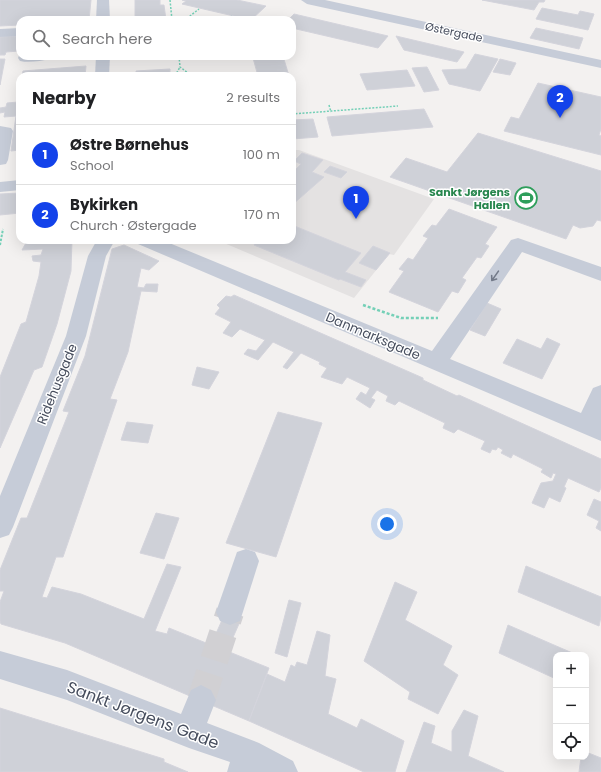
<!DOCTYPE html>
<html lang="en">
<head>
<meta charset="utf-8">
<style>
  :root { --surface:#fff; --page:#f6f6f6; --text:#202124; --muted:#757577; --line:#e0e0e0; --accent:#1342ea }
  body { margin:0; font-family:Poppins,sans-serif; background:var(--page); color:var(--text) }
  .controls { position:absolute; right:12px; bottom:12px; display:grid; overflow:hidden; border-radius:8px; box-shadow:0 4px 16px #0002 }
  .controls button { width:36px; height:36px; display:grid; place-items:center; padding:0; border:0; border-bottom:1px solid var(--line); background:var(--surface); color:var(--text); font:20px sans-serif }
  .you { position:absolute; left:387px; top:524px; width:14px; height:14px; margin:-10px; border:3px solid #fff; border-radius:50%; background:#1a73e8; box-shadow:0 0 0 6px #1a73e833 }
  .badge { display:grid; place-items:center; width:26px; height:26px; border-radius:50%; background:var(--accent); color:#fff; font-size:13px; font-weight:700 }
  .pin { position:absolute; translate:-50% -33px; filter:drop-shadow(0 1px 2px #0008) }
  .pin::after { content:''; position:absolute; top:21px; width:14px; height:12px; background:inherit; clip-path:polygon(0 0,100% 0,50% 100%) }
  .list { margin:0; padding:0; list-style:none }
  h2 { display:flex; justify-content:space-between; align-items:center; height:52px; margin:0; padding:0 16px; font-size:17px }
  h2 small { font-size:13px; font-weight:400; color:var(--muted) }
  .list li { display:grid; grid-template-columns:26px 1fr auto; gap:12px; align-items:center; box-sizing:border-box; height:60px; padding:0 16px; border-top:1px solid var(--line) }
  .list b { display:block; font-size:15px; white-space:nowrap }
  .list p { margin:0; font-size:13px; white-space:nowrap; color:var(--muted) }
  .list em { font-size:13px; font-style:normal; color:var(--muted) }
  .icon { flex:none; width:22px; height:22px; fill:none; stroke:currentColor; stroke-width:2; stroke-linecap:round; stroke-linejoin:round }
  .map { position:relative; flex:none; width:601px; height:772px; overflow:hidden }
  .search { position:absolute; background:var(--surface); box-shadow:0 4px 16px #0002; left:16px; top:16px; width:280px; height:44px; display:flex; align-items:center; gap:10px; box-sizing:border-box; padding:0 14px; border-radius:12px; color:var(--muted); font-size:15px }
  .panel { position:absolute; background:var(--surface); box-shadow:0 4px 16px #0002; left:16px; top:72px; width:280px; height:172px; border-radius:12px }
  .map>svg:first-child { display:block }
  .education { fill:#e4e2e2 }
  .building { fill:#cfd1d8; stroke:#d4d4dc }
  .lines { fill:none; stroke-linecap:round; stroke-linejoin:round }
  .minor-tunnel { stroke:#d1d0d3; stroke-width:28; stroke-dasharray:28 14; stroke-linecap:butt }
  .path-far2 { stroke:#74d0b7; stroke-width:1.5; stroke-dasharray:2 1.5; stroke-linecap:butt }
  .path-far1 { stroke:#74d0b7; stroke-width:2; stroke-dasharray:2.5 1.5; stroke-linecap:butt }
  .path { stroke:#74d0b7; stroke-width:2.5; stroke-dasharray:3 2; stroke-linecap:butt }
  .minor { fill:#c6ccd8; fill-rule:evenodd }
  .oneway { stroke:#737a89 }
  .labels { text-anchor:middle; dominant-baseline:central; stroke-width:3; stroke-linejoin:round; paint-order:stroke }
  .far-street-label { font-size:11px; fill:#474e5e; stroke:#fff }
  .far-leisure-label { font-size:11px; font-weight:bold; fill:#27864d; stroke:#fff; text-anchor:end }
  .street-label { font-size:13px; fill:#474e5e; stroke:#fff }
  .near-street-label { font-size:16px; fill:#474e5e; stroke:#fff }
</style>
</head>
<body>
<div class="map">
<svg width="601" height="772" viewBox="0 0 601 772">
  <rect width="100%" height="100%" fill="#f3f1f0"/>
  <polygon class="education" points="292,150 299,150 434,199 394,255 389,254 354,298 217,240 292,240"/>
  <g class="building">
    <polygon points="0,0 91,0 89,20 20,20 20,25 0,26"/>
    <polygon points="135,0 160,0 160,5 164,5 166,20 135,20"/>
    <polygon points="182,0 237,0 266,6 251,20 182,4 186,1"/>
    <polygon points="482,0 545,0 544,2 539,2 534,10"/>
    <polygon points="542,8 578,15 580,11 594,14 588,30 536,19"/>
    <polygon points="294,14 388,36 378,48 292,28 292,20 288,20"/>
    <polygon points="536,28 583,38 579,49 530,38"/>
    <polygon points="20,36 19,51 6,52 5,55 0,55 0,37"/>
    <polygon points="396,36 464,52 457,62 404,50"/>
    <polygon points="475,54 498,59 480,91 449,84 442,70 466,69"/>
    <polygon points="283,56 289,76 258,76 253,58"/>
    <polygon points="0,59 5,59 0,85"/>
    <polygon points="500,59 516,63 510,75 493,72"/>
    <polygon points="86,66 85,76 22,76 23,71"/>
    <polygon points="427,67 439,90 424,92 412,68"/>
    <polygon points="170,69 170,76 136,76 136,71"/>
    <polygon points="407,70 415,86 367,90 360,74"/>
    <polygon points="538,83 601,97 601,129 599,135 601,136 601,155 504,131 511,117 519,119"/>
    <polygon points="20,89 20,150 11,151 16,116 4,117 5,112 0,113 0,108 6,107 7,103 18,102"/>
    <polygon points="424,109 433,127 332,136 327,117"/>
    <polygon points="313,119 318,137 292,139 292,120"/>
    <polygon points="478,133 601,171 601,221 597,220 593,226 580,228 573,225 566,239 390,177 406,158 447,172"/>
    <polygon points="302,153 323,160 312,172 324,177 292,205 292,173 301,164 294,161"/>
    <polygon points="330,166 347,172 341,178 324,172"/>
    <polygon points="20,193 20,213 0,215 0,194"/>
    <polygon points="449,209 497,227 485,244 489,246 481,258 477,257 462,278 466,280 458,293 452,291 438,312 389,292 404,271 399,269 408,258 413,260 428,238 423,236 432,225 436,226"/>
    <polygon points="292,225 361,253 345,272 366,280 361,287 340,279 339,280 254,245 258,240 292,240"/>
    <polygon points="72,240 71,271 57,324 42,367 34,370 0,448 0,377 21,324 26,322 39,276 41,262 33,261 32,256 41,255 43,249 22,250 27,241"/>
    <polygon points="124,245 159,261 149,270 141,268 137,287 144,288 146,284 158,284 157,292 141,291 128,352 110,399 117,400 63,557 56,557 42,597 47,598 52,587 81,594 144,619 167,564 181,567 155,631 167,634 169,628 211,645 226,611 242,617 227,651 269,668 249,721 65,643 1,624 0,621 0,602 4,591 0,591 0,570 21,518 27,518 69,412 63,411 85,356 112,249"/>
    <polygon points="373,246 390,253 376,270 359,263"/>
    <polygon points="234,295 423,378 423,380 457,396 459,395 601,459 601,488 599,492 568,478 564,487 566,488 560,502 549,497 544,508 532,503 541,483 553,481 556,474 553,473 551,478 541,472 543,469 513,454 511,458 501,453 503,450 498,447 496,450 492,449 490,453 481,449 485,441 458,429 454,433 443,428 445,423 399,401 395,405 386,401 388,396 377,390 371,398 375,400 370,408 356,399 361,392 366,395 370,388 347,377 342,384 321,377 327,368 319,364 320,362 301,353 287,369 283,367 294,352 273,342 258,360 244,354 248,349 256,351 265,340 240,329 232,337 223,333 231,322 215,314 220,308 217,305 226,296 231,297"/>
    <polygon points="487,303 501,309 485,336 470,330"/>
    <polygon points="547,338 560,344 542,379 503,363 517,339 541,349"/>
    <polygon points="197,367 219,372 209,389 192,385"/>
    <polygon points="278,412 322,423 276,557 226,543"/>
    <polygon points="127,422 153,425 148,443 121,440"/>
    <polygon points="594,499 601,502 601,531 596,528 599,521 587,515"/>
    <polygon points="156,513 179,518 164,559 140,553"/>
    <polygon points="526,566 601,597 601,617 599,626 518,592"/>
    <polygon points="395,582 417,592 405,620 452,646 443,665 458,675 438,714 408,699 410,692 364,661"/>
    <polygon points="289,600 301,603 287,657 275,653"/>
    <polygon points="508,625 577,655 556,655 556,679 499,653"/>
    <polygon points="317,631 330,635 325,676 336,679 328,714 357,728 361,719 404,741 395,772 364,772 249,721 267,674 285,682 291,665 295,667 297,662 307,665"/>
    <polygon points="0,708 164,759 164,762 188,772 0,772"/>
    <polygon points="464,710 478,716 468,756 504,772 406,772 424,722 435,726 431,743 452,752 452,731"/>
    <polygon points="586,752 601,758 601,772 579,772 581,757 586,757"/>
  </g>
  <g class="lines">
    <polyline class="minor-tunnel" points="201,700 230,612"/>
    <g class="path-far2">
      <polyline points="170,0 172,20"/>
      <polyline points="190,20 190,16 199,9"/>
      <polyline points="226,20 232,16"/>
      <polyline points="179,56 180,67 192,76"/>
      <polyline points="175,76 180,67"/>
      <polyline points="329,105 331,112"/>
      <polyline points="292,114 398,106"/>
    </g>
    <polyline class="path-far1" points="0,245 3,229"/>
    <polyline class="path" points="363,305 401,318 438,318"/>
    <g class="minor">
      <polygon points="97,0 109,0 110,20 96,20"/>
      <polygon points="301,0 325,0 601,60 601,68 307,4"/>
      <polygon points="20,28 20,36 0,37 0,29"/>
      <path d="M20 53V56H52L50 59C41 61 29 63 20 61L18 58Z"/>
      <polygon points="96,56 110,56 109,76 95,76"/>
      <polygon points="0,126 11,128 13,131 8,160 6,164 0,165"/>
      <polygon points="20,180 20,190 0,192 0,182"/>
      <polygon points="518,238 601,267 601,281 522,252 450,359 581,413 593,388 601,385 601,441 138,244 136,240 162,240 432,351 511,240"/>
      <polygon points="97,240 115,240 106,256 86,336 13,527 9,535 0,538 0,496 66,336 88,256"/>
      <polygon points="246,549 255,552 259,561 240,621 230,625 220,621 216,612 237,552"/>
      <polygon points="0,651 67,670 181,714 191,690 201,685 211,690 216,700 207,723 259,743 293,761 298,772 227,772 230,762 189,748 67,700 0,679"/>
    </g>
  </g>
  <defs><path id="oneway-shaft" d="M-6 0H5M1.5-3L5.5 0L1.5 3" fill="none" stroke-width="1.6" stroke-linecap="round" stroke-linejoin="round"/></defs>
  <use class="oneway" href="#oneway-shaft" transform="translate(495 276) rotate(125)"/>
  <defs>
    <g id="stadium-ring" transform="scale(1.15)"><circle r="9.5" fill="#fff" stroke="#2e9e5b" stroke-width="1.5"/><path d="M0-5a6.5 5 0 1 0 0 10a6.5 5 0 1 0 0-10ZM-3.5-1.8h7v3.6h-7Z" fill="#2e9e5b"/></g>
  </defs>
  <g fill-rule="evenodd">
    <use href="#stadium-ring" x="526" y="198"/>
  </g>
  <g class="labels">
    <g class="far-street-label">
      <text transform="translate(454 32) rotate(12)">Østergade</text>
    </g>
    <g class="far-leisure-label">
      <text x="510" y="192">Sankt Jørgens<tspan x="510" dy="13">Hallen</tspan></text>
    </g>
    <g class="street-label">
      <text transform="translate(373 336) rotate(23)">Danmarksgade</text>
      <text transform="translate(57 384) rotate(-68)">Ridehusgade</text>
    </g>
    <g class="near-street-label">
      <text transform="translate(143 715) rotate(21)">Sankt Jørgens Gade</text>
    </g>
  </g>
</svg>
<div class="controls">
<button>+</button>
<button>−</button>
<button><svg class="icon" aria-label="locate" viewBox="0 0 24 24"><circle cx="12" cy="12" r="6"/><path d="M12 2v4M12 18v4M2 12h4M18 12h4"/></svg></button>
</div>
<div class="you"></div>
<div class="pin badge" style="left:356px;top:219px">1</div>
<div class="pin badge" style="left:560px;top:118px">2</div>
<div class="search"><svg class="icon" aria-label="search" viewBox="0 0 24 24"><circle cx="10" cy="10" r="6"/><path d="M15 15l6 6"/></svg>Search here</div>
<section class="panel">
<h2>Nearby<small>2 results</small></h2>
<ul class="list">
<li><span class="badge">1</span><div><b>Østre Børnehus</b><p>School</p></div><em>100 m</em></li>
<li><span class="badge">2</span><div><b>Bykirken</b><p>Church · Østergade</p></div><em>170 m</em></li>
</ul>
</section>
</div>
</body>
</html>
